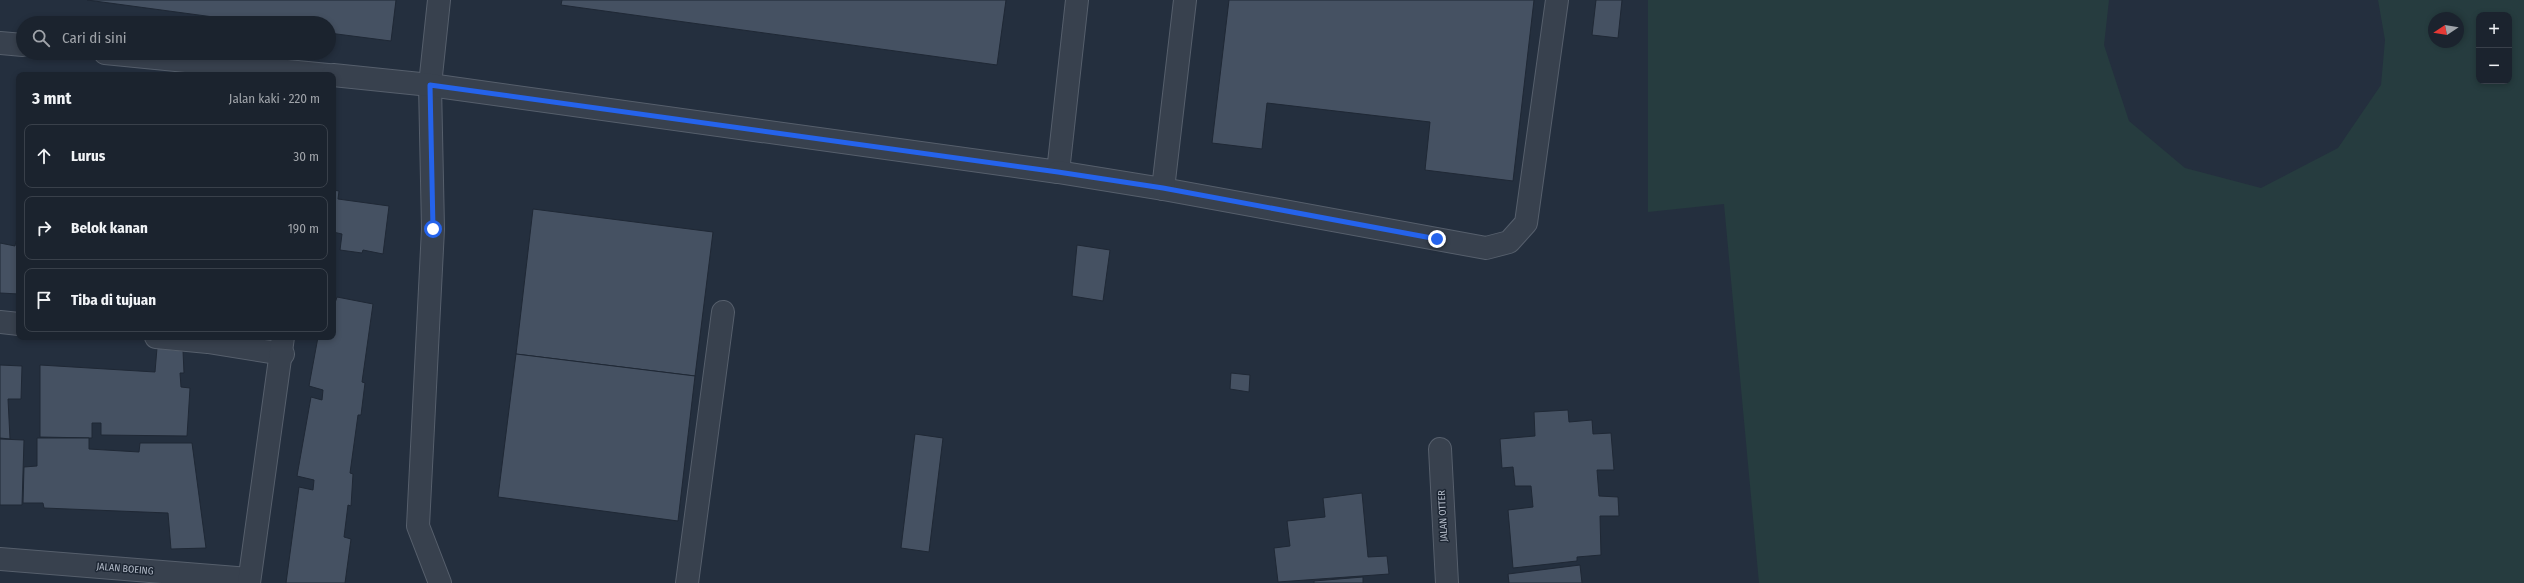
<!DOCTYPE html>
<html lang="id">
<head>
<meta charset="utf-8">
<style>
  :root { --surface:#1b232e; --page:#282f3a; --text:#f1f3f6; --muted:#a0a4aa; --line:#39404a }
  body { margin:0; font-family:"Fira Sans Condensed",sans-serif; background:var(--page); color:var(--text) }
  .controls { position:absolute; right:12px; top:12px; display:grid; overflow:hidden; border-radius:8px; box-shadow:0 2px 6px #0003 }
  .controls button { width:36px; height:36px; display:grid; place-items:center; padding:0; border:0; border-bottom:1px solid var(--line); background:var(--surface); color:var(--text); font:20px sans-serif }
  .compass { position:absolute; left:2428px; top:12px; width:36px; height:36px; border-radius:50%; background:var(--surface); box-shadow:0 2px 6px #0003; rotate:258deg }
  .stop { position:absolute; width:12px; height:12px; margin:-9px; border:3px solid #2563eb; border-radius:50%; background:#fff }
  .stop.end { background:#2563eb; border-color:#fff; box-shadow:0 1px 4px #0008 }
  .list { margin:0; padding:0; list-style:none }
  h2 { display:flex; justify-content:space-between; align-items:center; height:52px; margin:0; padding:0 16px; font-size:17px }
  h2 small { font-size:13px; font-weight:400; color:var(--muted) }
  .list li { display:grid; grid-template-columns:26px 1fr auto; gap:12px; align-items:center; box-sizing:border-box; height:64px; margin:0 8px 8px; padding:0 8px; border:1px solid var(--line); border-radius:8px }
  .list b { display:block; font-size:15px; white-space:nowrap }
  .list em { font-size:13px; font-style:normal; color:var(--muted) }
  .icon { flex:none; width:22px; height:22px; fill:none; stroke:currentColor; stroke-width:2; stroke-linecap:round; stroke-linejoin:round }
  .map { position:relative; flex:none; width:2524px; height:583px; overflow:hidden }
  .search { position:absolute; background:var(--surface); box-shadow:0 2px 6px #0003; left:16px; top:16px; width:320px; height:44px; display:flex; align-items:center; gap:10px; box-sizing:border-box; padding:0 14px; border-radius:22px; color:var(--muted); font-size:15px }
  .panel { position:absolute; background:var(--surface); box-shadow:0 2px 6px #0003; left:16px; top:72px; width:320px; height:268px; border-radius:8px }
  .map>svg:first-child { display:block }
  .green { fill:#263c3f; fill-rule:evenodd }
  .building { fill:#455162; stroke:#1f2835 }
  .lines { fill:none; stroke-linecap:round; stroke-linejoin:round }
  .minor-casing { stroke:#565f6c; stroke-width:24 }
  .minor { stroke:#38414e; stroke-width:22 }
  .route { stroke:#2563eb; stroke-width:5 }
  .labels { text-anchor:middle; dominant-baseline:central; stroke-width:3; stroke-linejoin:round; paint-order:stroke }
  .street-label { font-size:10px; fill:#b4bcc9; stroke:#1d2633 }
</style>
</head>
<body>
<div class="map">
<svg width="2524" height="583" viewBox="0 0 2524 583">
  <rect width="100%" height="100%" fill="#242f3e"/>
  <path class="green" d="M1648 0H2109L2104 45 2129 121 2185 168 2261 188 2338 148 2381 85 2385 40 2378 0H2524V583H1759L1724 204 1648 212ZM2479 15H2509V81H2479ZM2434 18H2458V42H2434Z"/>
  <g class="building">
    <polygon points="87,0 396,0 391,41 329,33 329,23 258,23"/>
    <polygon points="562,0 1006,0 997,65 561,5"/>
    <polygon points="1229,0 1534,0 1513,181 1425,170 1430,122 1267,103 1262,149 1212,143"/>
    <polygon points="1596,0 1622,0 1618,38 1592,35"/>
    <polygon points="333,190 339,191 338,199 389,206 383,254 363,250 362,253 340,250 342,234 333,232"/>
    <polygon points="533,209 713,232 695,376 516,354"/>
    <polygon points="16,241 19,241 19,294 0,293 0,243 15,246"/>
    <polygon points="1077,245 1110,250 1103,301 1072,296"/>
    <polygon points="337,297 373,304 362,382 365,383 361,415 358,415 350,473 353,474 351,506 348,505 344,537 351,539 345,583 286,583 299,487 313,490 314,480 297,476 311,397 322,400 323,390 309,386 318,337 333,337 333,309"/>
    <polygon points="157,348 183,351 184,373 180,373 181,387 190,388 187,436 101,435 101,423 92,423 92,438 40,437 40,365 155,372"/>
    <polygon points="516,354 695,376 678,521 498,497"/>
    <polygon points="0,365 22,366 21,399 8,399 10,439 0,438"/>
    <polygon points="1231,373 1250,375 1249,392 1230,389"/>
    <polygon points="1568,410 1569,422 1592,420 1593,434 1611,433 1614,470 1597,470 1599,496 1618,497 1619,516 1600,516 1601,555 1577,557 1577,561 1513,568 1508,510 1533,507 1531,486 1515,486 1513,467 1502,468 1500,439 1535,436 1534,412"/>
    <polygon points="915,434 943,438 929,552 901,548"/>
    <polygon points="37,438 89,438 89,449 139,452 140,443 192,443 206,548 171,549 168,513 44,508 43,503 23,503 24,467 37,466"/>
    <polygon points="0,439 24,440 22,505 0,505"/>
    <polygon points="1362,493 1368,557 1387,556 1389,574 1278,582 1274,548 1290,546 1287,521 1325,517 1323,498"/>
    <polygon points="1580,565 1582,583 1509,583 1508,574"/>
    <polygon points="1363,577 1363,583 1314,583 1314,581"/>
  </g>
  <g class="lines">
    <g class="minor-casing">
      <g id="minor">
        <polyline points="439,0 430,85 433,229 418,526 440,583"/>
        <polyline points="0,43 23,45"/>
        <polyline points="105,53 328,75"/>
        <polyline points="333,75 430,85 1058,172 1077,0"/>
        <polyline points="1058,172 1163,189 1486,248 1509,242 1526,223 1557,0"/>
        <polyline points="1163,189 1185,0"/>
        <polyline points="0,322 19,324"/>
        <polyline points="156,337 208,342 283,354"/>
        <polyline points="1440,449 1447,583"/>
        <polyline points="0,559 249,579"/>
        <polyline points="249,583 283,337"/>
        <polyline points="687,583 723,312"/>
      </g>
    </g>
    <use href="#minor" class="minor"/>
  </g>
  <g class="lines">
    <polyline class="route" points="433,229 430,85 1058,172 1163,188 1437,239"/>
  </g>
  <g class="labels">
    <g class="street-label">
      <text transform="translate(1443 516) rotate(-93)">JALAN OTTER</text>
      <text transform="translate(125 569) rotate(5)">JALAN BOEING</text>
    </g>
  </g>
</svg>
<div class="controls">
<button>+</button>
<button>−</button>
</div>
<svg class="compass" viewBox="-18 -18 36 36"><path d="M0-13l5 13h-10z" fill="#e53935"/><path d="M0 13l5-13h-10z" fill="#a0a4aa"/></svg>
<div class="stop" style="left:433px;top:229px"></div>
<div class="stop end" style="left:1437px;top:239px"></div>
<div class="search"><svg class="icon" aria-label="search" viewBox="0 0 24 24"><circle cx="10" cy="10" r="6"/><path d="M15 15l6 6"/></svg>Cari di sini</div>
<section class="panel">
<h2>3 mnt<small>Jalan kaki · 220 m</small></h2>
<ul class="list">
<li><svg class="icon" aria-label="ahead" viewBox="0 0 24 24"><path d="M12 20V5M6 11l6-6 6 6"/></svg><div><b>Lurus</b></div><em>30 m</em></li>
<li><svg class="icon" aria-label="right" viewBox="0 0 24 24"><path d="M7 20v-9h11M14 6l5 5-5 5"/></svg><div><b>Belok kanan</b></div><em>190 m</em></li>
<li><svg class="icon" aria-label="arrive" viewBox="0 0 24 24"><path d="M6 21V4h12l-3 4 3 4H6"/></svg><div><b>Tiba di tujuan</b></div></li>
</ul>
</section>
</div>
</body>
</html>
